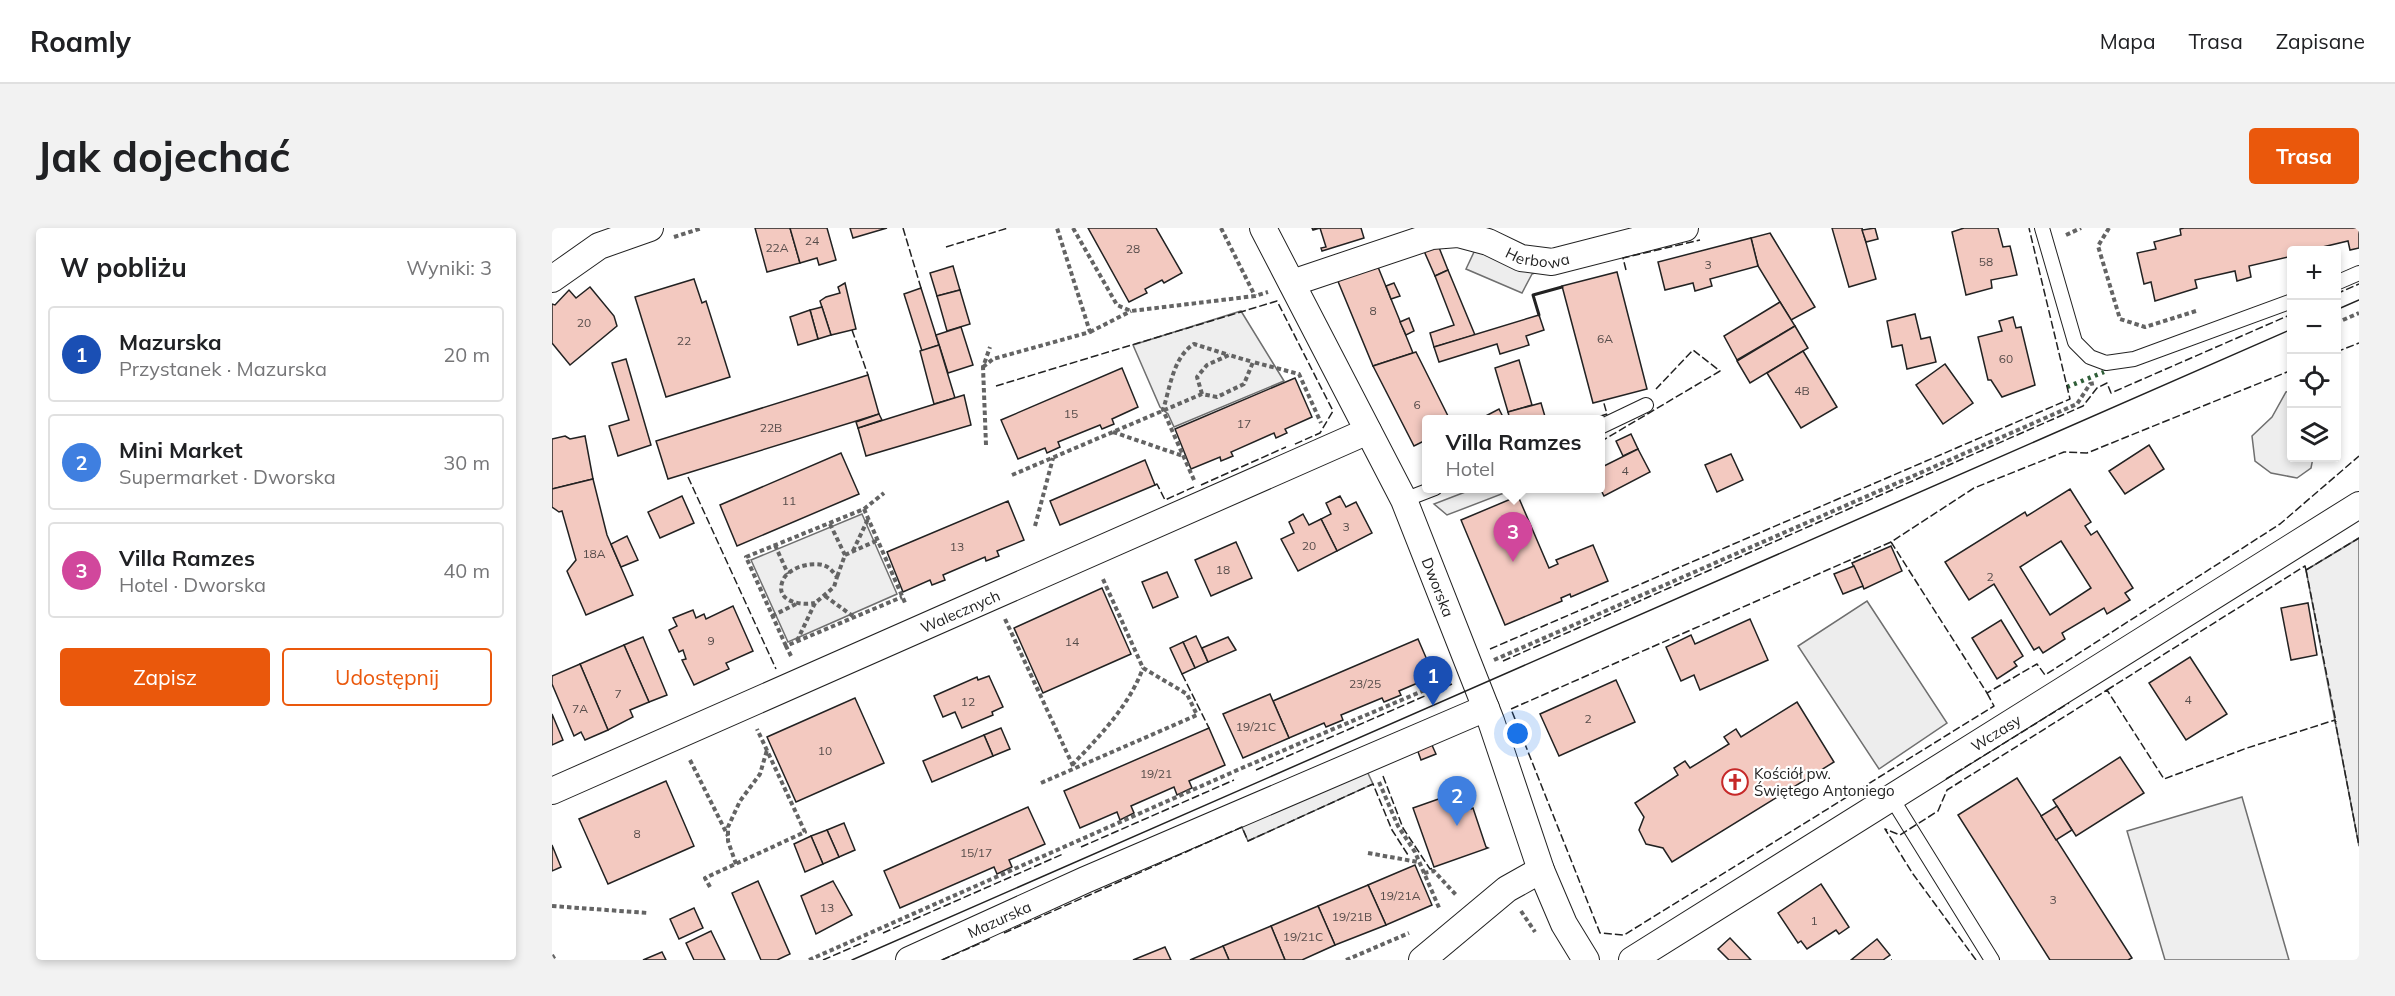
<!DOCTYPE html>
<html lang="pl">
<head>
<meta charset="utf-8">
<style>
  :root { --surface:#fff; --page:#f2f2f2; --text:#202124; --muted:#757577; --line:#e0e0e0; --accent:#ea580c }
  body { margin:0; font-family:Mulish,sans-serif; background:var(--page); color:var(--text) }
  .controls { position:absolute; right:18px; top:18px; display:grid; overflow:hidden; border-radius:6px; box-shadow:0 3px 9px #0003 }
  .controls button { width:54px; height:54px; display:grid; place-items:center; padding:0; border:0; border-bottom:2px solid var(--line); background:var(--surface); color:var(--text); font:30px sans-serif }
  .you { position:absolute; left:966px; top:506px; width:21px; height:21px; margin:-15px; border:4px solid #fff; border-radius:50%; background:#1a73e8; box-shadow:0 0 0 9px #1a73e833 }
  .badge { display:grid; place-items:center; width:39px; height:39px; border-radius:50%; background:var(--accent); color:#fff; font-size:20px; font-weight:700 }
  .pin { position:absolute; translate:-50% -50px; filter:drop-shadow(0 2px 3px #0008) }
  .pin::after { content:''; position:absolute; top:32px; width:21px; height:18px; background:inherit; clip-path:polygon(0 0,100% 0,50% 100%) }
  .popup { position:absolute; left:870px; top:187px; width:183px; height:78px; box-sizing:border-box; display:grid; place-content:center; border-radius:6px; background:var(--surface); filter:drop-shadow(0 2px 4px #0005); font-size:20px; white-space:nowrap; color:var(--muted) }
  .popup b { font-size:22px; color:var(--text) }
  .popup::after { content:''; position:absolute; left:50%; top:100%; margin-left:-12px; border:12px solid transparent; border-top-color:var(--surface) }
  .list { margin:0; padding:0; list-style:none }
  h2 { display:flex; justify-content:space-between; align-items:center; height:78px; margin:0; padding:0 24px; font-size:26px }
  h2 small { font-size:20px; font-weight:400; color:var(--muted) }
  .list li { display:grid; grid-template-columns:39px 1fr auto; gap:18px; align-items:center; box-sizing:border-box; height:96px; margin:0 12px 12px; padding:0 12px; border:2px solid var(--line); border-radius:6px }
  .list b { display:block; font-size:22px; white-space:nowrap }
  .list p { margin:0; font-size:20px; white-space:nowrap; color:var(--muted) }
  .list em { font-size:20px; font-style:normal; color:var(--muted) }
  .actions { display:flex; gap:12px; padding:18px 24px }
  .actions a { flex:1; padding:14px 0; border:2px solid var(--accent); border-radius:6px; text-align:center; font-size:21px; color:var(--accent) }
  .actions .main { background:var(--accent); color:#fff }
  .icon { flex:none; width:33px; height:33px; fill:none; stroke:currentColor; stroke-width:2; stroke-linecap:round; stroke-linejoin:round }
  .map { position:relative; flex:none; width:1807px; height:732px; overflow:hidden; border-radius:6px }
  header { display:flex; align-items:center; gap:36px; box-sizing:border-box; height:84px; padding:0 30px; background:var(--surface); border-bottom:2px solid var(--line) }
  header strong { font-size:28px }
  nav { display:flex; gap:33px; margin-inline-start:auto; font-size:21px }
  .intro { display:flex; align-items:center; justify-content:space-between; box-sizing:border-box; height:144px; padding:0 36px }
  h1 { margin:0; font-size:42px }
  .button { padding:15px 27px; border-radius:6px; background:var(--accent); color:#fff; font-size:21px; font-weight:700 }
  main { display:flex; gap:36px; padding:0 36px }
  aside { flex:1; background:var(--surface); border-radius:6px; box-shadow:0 3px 9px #0003 }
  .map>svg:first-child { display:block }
  .green { fill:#eee; stroke:#6f6f6f; stroke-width:1.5 }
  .parking { fill:#ededed; stroke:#6f6f6f; stroke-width:1.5 }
  .building { fill:#f3c9c0; stroke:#222; stroke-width:1.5; fill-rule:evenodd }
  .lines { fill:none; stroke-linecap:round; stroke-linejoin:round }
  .service-casing { stroke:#222; stroke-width:16 }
  .minor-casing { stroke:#222; stroke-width:28 }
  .path { stroke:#646464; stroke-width:4; stroke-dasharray:4.5 3; stroke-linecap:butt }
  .service { stroke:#fff; stroke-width:14 }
  .minor { stroke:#fff; stroke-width:26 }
  .tram { stroke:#222; stroke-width:1.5 }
  .hedge { stroke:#2f5e38; stroke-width:4.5; stroke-dasharray:3 4.5; stroke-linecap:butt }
  .fence { stroke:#222; stroke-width:1.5; stroke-dasharray:8 3; stroke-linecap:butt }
  .wall { stroke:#222; stroke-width:3 }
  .labels { text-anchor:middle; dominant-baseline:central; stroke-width:4.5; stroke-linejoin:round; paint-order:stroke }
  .number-label { font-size:12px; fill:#564c4a }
  .street-label { font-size:15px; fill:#222; stroke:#fff }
  .poi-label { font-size:15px; fill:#222; stroke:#fff; text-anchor:start }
</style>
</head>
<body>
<header>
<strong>Roamly</strong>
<nav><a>Mapa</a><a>Trasa</a><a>Zapisane</a></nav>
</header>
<div class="intro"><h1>Jak dojechać</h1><a class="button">Trasa</a></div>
<main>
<aside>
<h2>W pobliżu<small>Wyniki: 3</small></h2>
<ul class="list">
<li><span class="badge" style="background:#1a4fb4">1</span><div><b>Mazurska</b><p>Przystanek · Mazurska</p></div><em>20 m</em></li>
<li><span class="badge" style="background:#3f7fe0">2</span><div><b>Mini Market</b><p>Supermarket · Dworska</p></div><em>30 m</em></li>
<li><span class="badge" style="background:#d1479c">3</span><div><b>Villa Ramzes</b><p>Hotel · Dworska</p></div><em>40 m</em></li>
</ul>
<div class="actions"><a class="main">Zapisz</a><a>Udostępnij</a></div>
</aside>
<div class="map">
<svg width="1807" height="732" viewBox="0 0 1807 732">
  <rect width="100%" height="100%" fill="#fff"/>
  <g class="green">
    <polygon points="689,83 732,153 622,199 616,186 608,179 581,117"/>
    <polygon points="1739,163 1740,230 1761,230 1759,240 1745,250 1719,245 1703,233 1700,208 1720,189 1734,164"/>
    <polygon points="310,286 345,366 236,414 199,332"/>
    <polygon points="1807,310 1807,618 1754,342"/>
    <polygon points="1690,569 1737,732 1613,732 1575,603"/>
  </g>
  <g class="parking">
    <polygon points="920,18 986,44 980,46 970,65 914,41 922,24"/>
    <polygon points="921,261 958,261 960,262 895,287 882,276"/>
    <polygon points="1315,373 1395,495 1327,541 1246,418"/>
    <polygon points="813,539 821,556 696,613 688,595"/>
  </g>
  <g class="building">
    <polygon points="203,0 238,0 248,35 215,44"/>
    <polygon points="238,0 275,0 284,32 267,37 265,30 248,35"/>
    <polygon points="298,0 335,0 301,10"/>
    <polygon points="536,0 604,0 630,45 612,55 610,52 593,61 595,65 577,74"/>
    <polygon points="760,0 809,0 812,10 770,23 769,20 774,19 768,0 761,2"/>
    <polygon points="1280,0 1310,0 1324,51 1297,59"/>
    <polygon points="1323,0 1326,11 1314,14 1310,2"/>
    <polygon points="1412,0 1446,0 1451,19 1458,18 1465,47 1439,52 1440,60 1414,67 1400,4"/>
    <polygon points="1632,0 1807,0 1807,20 1798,22 1796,13 1758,22 1740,22 1740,28 1697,38 1699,49 1685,53 1683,43 1643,52 1645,60 1603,73 1599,54 1592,56 1585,25 1604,21 1602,14 1629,7 1628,1"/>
    <polygon points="1218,5 1263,79 1239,92 1206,38 1199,10"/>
    <polygon points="1199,10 1206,38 1158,51 1160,58 1143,63 1141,55 1113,62 1106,34"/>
    <polygon points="886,17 896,42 883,48 872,23"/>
    <polygon points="401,38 408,62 385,68 378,45"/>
    <polygon points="826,39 861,125 821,138 785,51"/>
    <polygon points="896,42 923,107 882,119 878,105 902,97 883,48"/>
    <polygon points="1065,44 1095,161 1041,175 1010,58"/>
    <polygon points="142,51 150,75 154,73 178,149 114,169 83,69"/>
    <polygon points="293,55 304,101 279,107 268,73 274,69 288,65 286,59"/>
    <polygon points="842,55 848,68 839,71 834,58"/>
    <polygon points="38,59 62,88 65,98 18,137 0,115 0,76 3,77 17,62 24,70"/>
    <polygon points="369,60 387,117 370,123 352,66"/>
    <polygon points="408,62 418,96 395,103 385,68"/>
    <polygon points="1228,74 1243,98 1185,132 1172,108"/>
    <polygon points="270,79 279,107 266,111 258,82"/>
    <polygon points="258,82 266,111 246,117 238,89"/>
    <polygon points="1363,86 1369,111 1378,109 1384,134 1355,141 1350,117 1340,119 1335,93"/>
    <polygon points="987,87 992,102 974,108 977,117 948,126 945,116 887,134 882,119"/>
    <polygon points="1461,89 1464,100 1469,99 1483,157 1450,169 1439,152 1436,152 1426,109 1450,103 1447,93"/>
    <polygon points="857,90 862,103 854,107 848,94"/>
    <polygon points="1243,98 1256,120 1198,155 1185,133"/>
    <polygon points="409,99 421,137 396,145 384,107"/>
    <polygon points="387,117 403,170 382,176 368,123"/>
    <polygon points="1251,123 1285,179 1249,200 1215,145"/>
    <polygon points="864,124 898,192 874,192 874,212 862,218 821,138"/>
    <polygon points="74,131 99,217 66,228 57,198 77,192 60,135"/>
    <polygon points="967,132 980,177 956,184 943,140"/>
    <polygon points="1393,136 1421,175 1391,196 1364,157"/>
    <polygon points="570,140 586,179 560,191 562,196 550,201 548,197 506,214 508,219 495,225 493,220 466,231 449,192"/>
    <polygon points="316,147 327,186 116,251 104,213"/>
    <polygon points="743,150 760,189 733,201 735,205 724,210 722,205 679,224 681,228 669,233 668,229 639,241 623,201"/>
    <polygon points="412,167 419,197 314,228 306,200"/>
    <polygon points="989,175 994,192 958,192 956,184"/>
    <polygon points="947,181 952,191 926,192"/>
    <polygon points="327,186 330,192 306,200 304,194"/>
    <polygon points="1079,206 1086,221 1071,228 1064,213"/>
    <polygon points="13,208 18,211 33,208 41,251 0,261 0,211"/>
    <polygon points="1597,217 1612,241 1573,266 1557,243"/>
    <polygon points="1086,221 1098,244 1052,268 1048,260 1048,240"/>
    <polygon points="289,225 307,266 185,318 168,277"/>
    <polygon points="1179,226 1191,252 1165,264 1153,237"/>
    <polygon points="593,232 603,257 508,297 498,273"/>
    <polygon points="41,251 55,307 81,367 34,387 15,343 24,332 10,283 7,284 0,279 0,261"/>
    <path d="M1518 261 1539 294 1533 298 1539 307 1545 303 1581 360 1573 365 1578 372 1555 386 1552 380 1510 405 1513 411 1491 425 1487 419 1482 422 1442 356 1417 372 1393 334 1473 284 1475 288ZM1509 313 1539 360 1498 387 1468 339Z"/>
    <polygon points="130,268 142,295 108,310 96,284"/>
    <polygon points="788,268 794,279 804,274 820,305 785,323 769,291 779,286 774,275"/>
    <polygon points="966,268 997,340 1006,336 1004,332 1041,317 1056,353 1019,369 1018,366 1009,370 1010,373 953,397 909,292"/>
    <polygon points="456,273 472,312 445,323 447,328 434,333 433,329 391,347 393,352 380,357 378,352 351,364 335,324"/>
    <polygon points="751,286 757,297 769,291 785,323 746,343 729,311 742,305 737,294"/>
    <polygon points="75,308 86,332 69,339 59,316"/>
    <polygon points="684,314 700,350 659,368 643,332"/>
    <polygon points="1339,318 1350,343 1312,361 1300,335"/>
    <polygon points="1302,338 1311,358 1291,366 1282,346"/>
    <polygon points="615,344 626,369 601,380 590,354"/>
    <polygon points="550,360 579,426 491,465 462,400"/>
    <polygon points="1756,375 1765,427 1739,432 1729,380"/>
    <polygon points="181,378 201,423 174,435 177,441 142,457 130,432 134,431 131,422 127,424 117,402 125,398 121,390 141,382 144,390 152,386 154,391"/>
    <polygon points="1198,391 1216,432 1148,462 1142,447 1129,453 1114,419 1139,407 1143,416"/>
    <polygon points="1449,392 1471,428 1462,434 1465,438 1445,451 1420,410"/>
    <polygon points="644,408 656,434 643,440 631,414"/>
    <polygon points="91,409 115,467 97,474 72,417"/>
    <polygon points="676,409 684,422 656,434 650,420"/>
    <polygon points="866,411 882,448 847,463 849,467 832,474 830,470 789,487 791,492 774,499 772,495 737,510 721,473"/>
    <polygon points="631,414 643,440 630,446 618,420"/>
    <polygon points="72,417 97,474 78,482 81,489 56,502 28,436"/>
    <polygon points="1638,429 1675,486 1634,512 1597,455"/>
    <polygon points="28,436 56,502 33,512 29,504 22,508 0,456 0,448"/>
    <polygon points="437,448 451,479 440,484 441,487 410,500 403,484 391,489 382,468 425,449 426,452"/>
    <polygon points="1064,452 1083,494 1007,528 988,486"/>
    <polygon points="718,466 737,510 691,530 671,486"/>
    <polygon points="303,470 332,535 244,574 215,509"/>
    <polygon points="1245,474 1282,534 1120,634 1111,620 1094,616 1087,602 1092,589 1083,575 1126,547 1122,540 1133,533 1138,540 1177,516 1172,509 1184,501 1189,509"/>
    <polygon points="0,486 11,512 0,517"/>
    <polygon points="449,500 458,521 441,528 432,507"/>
    <polygon points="657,500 673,537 637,553 640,560 625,567 622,559 579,578 582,585 568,592 565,584 528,600 512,563"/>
    <polygon points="432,507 441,528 380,554 371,533"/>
    <polygon points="879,515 884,526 869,532 865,521"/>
    <polygon points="1568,529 1592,565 1524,608 1501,572"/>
    <polygon points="1465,550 1580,730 1576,732 1498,732 1406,587"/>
    <polygon points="114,553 142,618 56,656 27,591"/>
    <polygon points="915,561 913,563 919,581 921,580 934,619 936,620 882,639 861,580"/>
    <polygon points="1505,578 1520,602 1504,612 1489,588"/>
    <polygon points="476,579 493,616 457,632 460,639 445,646 442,639 348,680 332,643"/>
    <polygon points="292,595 303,622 287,629 275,602"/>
    <polygon points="275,602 287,629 271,636 259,608"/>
    <polygon points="259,608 271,636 253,644 242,616"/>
    <polygon points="0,617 9,639 0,643"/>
    <polygon points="863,637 880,677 834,697 816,657"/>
    <polygon points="206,653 238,726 225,732 209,732 180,665"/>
    <polygon points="281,653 300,687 264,706 249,668"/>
    <polygon points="1269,656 1297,699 1287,706 1284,702 1255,721 1249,713 1246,715 1226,685"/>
    <polygon points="816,657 834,697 783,717 766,678"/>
    <polygon points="766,678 783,717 750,732 733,732 719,698"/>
    <polygon points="142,680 151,700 127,711 118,691"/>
    <polygon points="719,698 733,732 677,732 671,718"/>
    <polygon points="159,703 173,732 142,732 134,715"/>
    <polygon points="1178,710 1199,732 1177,732 1166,721"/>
    <polygon points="1325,711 1338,727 1331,732 1299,732"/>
    <polygon points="671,718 677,732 638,732"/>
    <polygon points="613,719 619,732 581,732"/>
    <polygon points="110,724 114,732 91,732"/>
  </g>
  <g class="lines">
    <g class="service-casing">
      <g id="service">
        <polyline points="1490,0 1523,114 1538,129 1554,135 1582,131 1740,73"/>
        <polyline points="1784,55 1807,45"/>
        <polyline points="1048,199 1094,177"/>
        <polyline points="852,272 883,260"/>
        <polyline points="1339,569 1440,732"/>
      </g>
    </g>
    <g class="minor-casing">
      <g id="minor">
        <path id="s1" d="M711 0 852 272 939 493 989 642 1012 696 1034 732"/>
        <polyline points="0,51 47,18 98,0"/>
        <path id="s2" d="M740 55 880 8 906 6 936 14 969 30 1000 34 1133 0"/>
        <path id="s3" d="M0 563 816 203"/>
        <path id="s4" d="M357 732 533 652 934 480"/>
        <polyline points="870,732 955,661 989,642"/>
        <path id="s5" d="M1080 732 1807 277"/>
      </g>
    </g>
    <g class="path">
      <polyline points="521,0 565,77 579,83 703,68 716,64"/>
      <polyline points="669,0 703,68"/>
      <polyline points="1557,0 1546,18 1568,91 1593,99 1644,83 1645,85"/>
      <polyline points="1514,7 1529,0"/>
      <polyline points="122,9 150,0"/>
      <polyline points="1784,95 1807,85"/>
      <polyline points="538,104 579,83"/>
      <polyline points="431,139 441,131 538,104 505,0"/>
      <polyline points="650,166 645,149 655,137 677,127 701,134"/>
      <polyline points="561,204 631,228"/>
      <polyline points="434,217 431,139 438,119"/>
      <polyline points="460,247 650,166 665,169 692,156 701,134 747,146 769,195"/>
      <path d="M642 252 611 182C618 160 621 129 642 116L677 127"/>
      <polyline points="312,281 354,377"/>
      <polyline points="278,296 293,327 285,349"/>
      <polyline points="483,298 501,230"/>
      <polyline points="223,317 236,346"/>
      <polyline points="301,323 316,291"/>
      <polyline points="293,327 326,312"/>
      <polyline points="273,368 302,389"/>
      <polyline points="220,388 244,376"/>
      <polyline points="453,391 522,540"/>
      <path d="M245 413 263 375 282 359 285 349C281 344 278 339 271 337 259 334 239 339 232 350 220 373 248 378 263 375"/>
      <polyline points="234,418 194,329 312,281 332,265"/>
      <polyline points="239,428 234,418 350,369"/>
      <polyline points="942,432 1525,176 1538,156 1543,155"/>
      <polyline points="138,532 176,608"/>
      <path d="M520 537C547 509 577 478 591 440"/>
      <polyline points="827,554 846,598 863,624 888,682"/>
      <polyline points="489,555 645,487 635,466 591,440 550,349"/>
      <polyline points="816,625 866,634"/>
      <polyline points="184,636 176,613 176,599 188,573 208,546 215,522"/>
      <polyline points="872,645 882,643 905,668"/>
      <polyline points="158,659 153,650 253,604 205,501"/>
      <polyline points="0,678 96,685"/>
      <polyline points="969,683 983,704"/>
      <polyline points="0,727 3,732"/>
      <polyline points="257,732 690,540 894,453"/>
      <polyline points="794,732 857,705"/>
    </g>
    <use href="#service" class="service"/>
    <use href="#minor" class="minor"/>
    <g class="tram">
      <polyline points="1784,82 1807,72"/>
      <polyline points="300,732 1740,101"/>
    </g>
    <polyline class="hedge" points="1515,159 1552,144"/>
    <g class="fence">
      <polyline points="351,0 369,60"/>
      <polyline points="394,19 456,0"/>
      <polyline points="1074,42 1071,30 1148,12"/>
      <polyline points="1784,66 1807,56"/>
      <polyline points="300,102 316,147"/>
      <polyline points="1784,124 1807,115"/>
      <polyline points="1740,142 1535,225 1512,224 1422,260 1339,314 1435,465 1485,436 1493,447 1728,296 1807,228"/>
      <polyline points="444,158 725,73 781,183 768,205 741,217"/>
      <polyline points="1037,192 1055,186 1051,172"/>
      <polyline points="1048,214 1168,143 1141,122 1104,161"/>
      <polyline points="136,249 224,441"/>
      <polyline points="603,257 605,256 613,272 644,258"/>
      <polyline points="649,257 734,219"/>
      <polyline points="1339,314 959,481 1048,705 1072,707 1442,478 1435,465"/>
      <polyline points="1754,342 1784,494"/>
      <polyline points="1754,342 1807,310"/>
      <polyline points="938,421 1518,171 1477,0"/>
      <polyline points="951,433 1531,178 1545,160 1555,155 1559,165 1740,86"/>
      <polyline points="630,446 657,500"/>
      <polyline points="1555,462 1753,338 1754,342"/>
      <polyline points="704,542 900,456"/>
      <polyline points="831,548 851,600 878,641 882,640"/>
      <polyline points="1394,551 1517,475"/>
      <polyline points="529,619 682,552"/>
      <polyline points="331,705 511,626"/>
      <polyline points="452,705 690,599 696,613 821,556 840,602 856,627"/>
      <polyline points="271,732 315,713"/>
      <polyline points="390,732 438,711"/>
      <polyline points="1339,732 1340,732"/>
      <polyline points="1424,732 1361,646 1333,601 1348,607 1386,583 1395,562 1555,462 1612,551 1695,520 1783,492 1807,618"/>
    </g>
    <polyline class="wall" points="987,87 981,67 1010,59"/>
  </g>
  <defs>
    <g id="church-ring" transform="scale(1.35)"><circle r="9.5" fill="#fff" stroke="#c62828" stroke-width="1.5"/><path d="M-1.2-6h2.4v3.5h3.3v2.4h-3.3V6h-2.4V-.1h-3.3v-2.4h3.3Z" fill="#c62828"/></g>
  </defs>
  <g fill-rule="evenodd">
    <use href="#church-ring" x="1183" y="554"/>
  </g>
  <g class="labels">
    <g class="number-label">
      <text x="260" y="12">24</text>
      <text x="225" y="19">22A</text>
      <text x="581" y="20">28</text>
      <text x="1434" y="33">58</text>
      <text x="1156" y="36">3</text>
      <text x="821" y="82">8</text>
      <text x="32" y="94">20</text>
      <text x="1053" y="110">6A</text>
      <text x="132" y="112">22</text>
      <text x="1454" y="130">60</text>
      <text x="1250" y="162">4B</text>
      <text x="865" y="176">6</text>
      <text x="519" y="185">15</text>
      <text x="692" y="195">17</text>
      <text x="219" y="199">22B</text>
      <text x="1073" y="242">4</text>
      <text x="237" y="272">11</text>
      <text x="794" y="298">3</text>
      <text x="757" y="317">20</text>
      <text x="405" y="318">13</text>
      <text x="42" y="325">18A</text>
      <text x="671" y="341">18</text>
      <text x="1438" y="348">2</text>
      <text x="159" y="412">9</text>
      <text x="520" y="413">14</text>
      <text x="813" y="455">23/25</text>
      <text x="66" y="465">7</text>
      <text x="1636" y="471">4</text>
      <text x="416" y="473">12</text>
      <text x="28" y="480">7A</text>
      <text x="1036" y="490">2</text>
      <text x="704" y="498">19/21C</text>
      <text x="273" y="522">10</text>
      <text x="604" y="545">19/21</text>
      <text x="85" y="605">8</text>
      <text x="424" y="624">15/17</text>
      <text x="848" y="667">19/21A</text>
      <text x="1501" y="671">3</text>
      <text x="275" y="679">13</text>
      <text x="800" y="688">19/21B</text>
      <text x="1262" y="692">1</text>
      <text x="751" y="708">19/21C</text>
    </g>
    <g class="street-label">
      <text stroke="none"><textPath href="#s2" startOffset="258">Herbowa</textPath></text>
      <text stroke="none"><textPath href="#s1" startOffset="400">Dworska</textPath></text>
      <text stroke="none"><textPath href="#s3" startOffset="446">Walecznych</textPath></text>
      <text stroke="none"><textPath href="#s5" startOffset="429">Wczasy</textPath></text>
      <text stroke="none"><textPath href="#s4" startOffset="99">Mazurska</textPath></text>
    </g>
    <g class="poi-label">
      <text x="1202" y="545">Kościół pw.<tspan x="1202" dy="17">Świętego Antoniego</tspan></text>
    </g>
  </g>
</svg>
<div class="controls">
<button>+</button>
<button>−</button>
<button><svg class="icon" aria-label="locate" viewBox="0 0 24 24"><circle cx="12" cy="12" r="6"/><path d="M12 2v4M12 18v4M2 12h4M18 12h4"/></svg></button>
<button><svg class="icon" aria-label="layers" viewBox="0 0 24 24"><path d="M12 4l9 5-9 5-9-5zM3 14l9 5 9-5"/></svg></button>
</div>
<div class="you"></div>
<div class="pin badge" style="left:881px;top:478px;background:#1a4fb4">1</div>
<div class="pin badge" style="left:905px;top:598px;background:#3f7fe0">2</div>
<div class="pin badge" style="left:961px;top:334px;background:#d1479c">3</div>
<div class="popup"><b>Villa Ramzes</b>Hotel</div>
</div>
</main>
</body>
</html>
